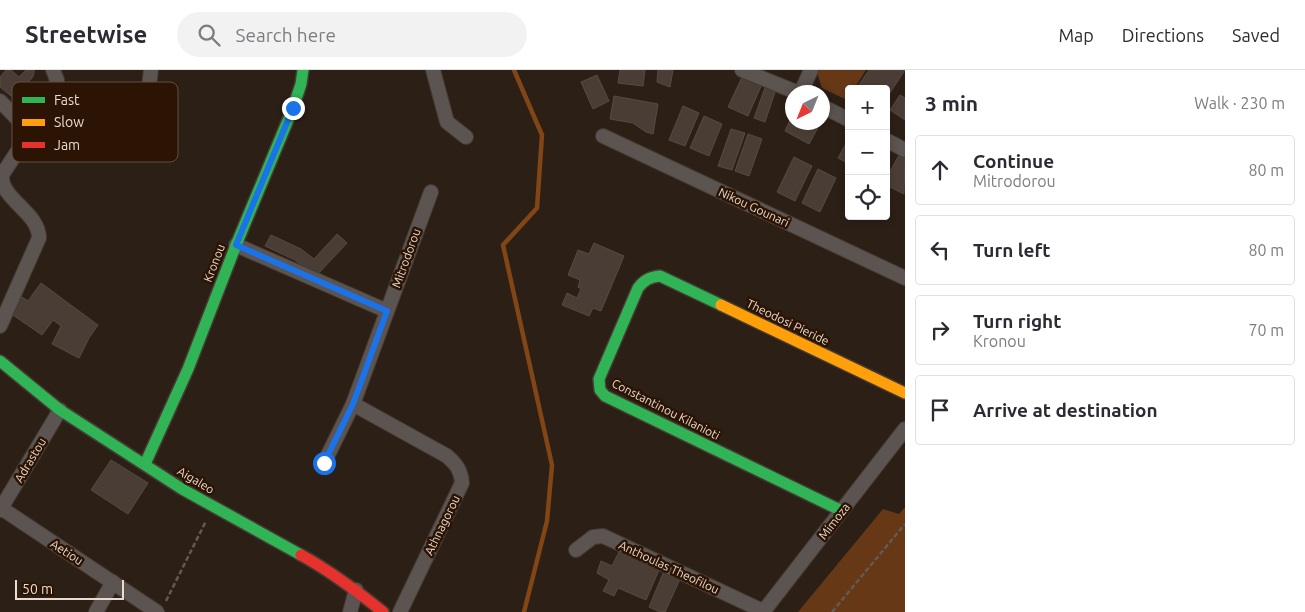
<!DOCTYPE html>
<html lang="en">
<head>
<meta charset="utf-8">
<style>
  :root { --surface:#fff; --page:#f2f2f3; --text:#2b2b33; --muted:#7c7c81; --line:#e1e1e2 }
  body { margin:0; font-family:Ubuntu,sans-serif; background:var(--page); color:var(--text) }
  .controls { position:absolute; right:15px; top:15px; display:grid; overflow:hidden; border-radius:5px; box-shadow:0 2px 8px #0003 }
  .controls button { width:45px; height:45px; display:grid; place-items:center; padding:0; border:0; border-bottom:1px solid var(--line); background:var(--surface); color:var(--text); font:25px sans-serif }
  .compass { position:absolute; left:785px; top:15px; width:45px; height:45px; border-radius:50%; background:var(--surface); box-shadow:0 2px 8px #0003; rotate:223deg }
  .scale { position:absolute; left:15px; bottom:12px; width:109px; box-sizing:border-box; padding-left:5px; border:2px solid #eadacf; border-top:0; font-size:14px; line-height:18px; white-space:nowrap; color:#eadacf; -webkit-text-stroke:4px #2b1404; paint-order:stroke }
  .stop { position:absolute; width:15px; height:15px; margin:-11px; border:4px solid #1a73e8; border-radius:50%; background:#fff }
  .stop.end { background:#1a73e8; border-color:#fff; box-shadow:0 1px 5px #0008 }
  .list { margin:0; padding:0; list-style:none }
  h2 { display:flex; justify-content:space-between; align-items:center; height:65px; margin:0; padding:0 20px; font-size:21px }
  h2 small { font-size:16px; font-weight:400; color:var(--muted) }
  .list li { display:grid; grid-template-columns:32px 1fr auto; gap:15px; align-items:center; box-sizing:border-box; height:70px; margin:0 10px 10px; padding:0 10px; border:1px solid var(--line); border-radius:5px }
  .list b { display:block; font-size:19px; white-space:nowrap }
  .list p { margin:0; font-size:16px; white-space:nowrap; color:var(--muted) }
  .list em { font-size:16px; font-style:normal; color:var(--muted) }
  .icon { flex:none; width:28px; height:28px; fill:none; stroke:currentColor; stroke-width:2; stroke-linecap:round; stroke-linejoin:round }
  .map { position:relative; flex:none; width:905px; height:542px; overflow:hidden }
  header { display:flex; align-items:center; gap:30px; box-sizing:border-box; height:70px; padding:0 25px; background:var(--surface); border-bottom:1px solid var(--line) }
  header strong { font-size:24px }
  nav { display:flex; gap:28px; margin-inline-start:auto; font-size:18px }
  .search { width:350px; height:45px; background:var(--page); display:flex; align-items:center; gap:12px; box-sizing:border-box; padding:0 18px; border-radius:28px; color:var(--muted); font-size:19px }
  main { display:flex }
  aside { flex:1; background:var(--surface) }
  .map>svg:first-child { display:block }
  .green { fill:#673816 }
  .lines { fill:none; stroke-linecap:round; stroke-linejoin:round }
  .stream { stroke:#824516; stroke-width:4.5 }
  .building { fill:#493d36; stroke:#564b42 }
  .street-casing { stroke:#453a32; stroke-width:16 }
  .fast-casing { stroke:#453a32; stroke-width:14 }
  .slow-casing { stroke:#453a32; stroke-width:14 }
  .jam-casing { stroke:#453a32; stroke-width:14 }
  .path { stroke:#615a55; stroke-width:2.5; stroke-dasharray:5 2.5; stroke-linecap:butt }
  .street { stroke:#5b5450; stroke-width:14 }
  .fast { stroke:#30b455; stroke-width:11 }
  .slow { stroke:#ff9f0a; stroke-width:11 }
  .jam { stroke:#e5322d; stroke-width:11 }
  .route { stroke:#1a73e8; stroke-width:6 }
  .labels { text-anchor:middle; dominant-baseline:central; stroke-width:5; stroke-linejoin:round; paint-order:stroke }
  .street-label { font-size:12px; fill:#eadacf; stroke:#2b1404 }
  .key { fill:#2b1404; stroke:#644f41; stroke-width:1 }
  .key-label { font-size:14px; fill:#eadacf }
</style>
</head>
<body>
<header>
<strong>Streetwise</strong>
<div class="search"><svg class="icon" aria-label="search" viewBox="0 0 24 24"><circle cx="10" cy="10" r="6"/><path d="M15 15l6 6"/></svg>Search here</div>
<nav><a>Map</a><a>Directions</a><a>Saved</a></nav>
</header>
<main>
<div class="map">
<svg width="905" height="542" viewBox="0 0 905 542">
  <rect width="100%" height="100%" fill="#2c1f16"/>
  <g class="green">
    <polygon points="818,0 866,0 854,19 849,19 849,27 847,30 822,18 818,6"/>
    <polygon points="905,437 905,542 798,542 883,439 899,444"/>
  </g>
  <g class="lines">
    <polyline class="stream" points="514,0 542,65 537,138 503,175 552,395 547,451 524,542"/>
  </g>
  <g class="building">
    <polygon points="6,0 11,0 19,7 26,0 34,0 34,4 32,8 16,25 11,26 0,17 0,7"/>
    <polygon points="620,0 645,0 643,16 618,13"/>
    <polygon points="658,0 673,0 670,17 657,12"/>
    <polygon points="869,0 905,0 886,29 886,19 856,19"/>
    <polygon points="597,5 609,31 593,39 581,12"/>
    <polygon points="743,5 762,14 748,46 728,37"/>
    <polygon points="766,15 776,19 765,52 754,48"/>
    <polygon points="900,25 905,28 905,50 890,40"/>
    <polygon points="614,26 658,34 653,64 646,62 633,53 610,49"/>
    <polygon points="683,36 699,43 685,76 669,70"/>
    <polygon points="704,46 722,54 709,86 690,78"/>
    <polygon points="792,46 792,52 821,52 809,74 785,61"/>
    <polygon points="731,59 745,63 732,100 718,96"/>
    <polygon points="748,64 762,69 749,106 735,101"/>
    <polygon points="849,68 849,94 838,88"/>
    <polygon points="899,85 905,89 904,124 886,115 886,109"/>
    <polygon points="794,87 812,96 795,131 777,122"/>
    <polygon points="818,99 836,108 820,142 802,133"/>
    <polygon points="337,164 347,173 316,206 295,190 265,176 271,165 301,179 314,189"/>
    <polygon points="594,173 624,186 601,241 593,238 589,246 562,235 567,223 577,228 581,219 578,217 580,210 568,205 578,180 589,184"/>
    <polygon points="41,213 98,255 89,268 79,288 52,274 61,256 53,250 42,265 10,243 22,227 28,231"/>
    <polygon points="111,390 148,413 128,444 91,420"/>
    <polygon points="619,482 659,500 646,530 618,518 614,526 603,521 609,510 597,503 601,491 612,496"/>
    <polygon points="664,501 681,507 665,542 660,542 649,537"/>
  </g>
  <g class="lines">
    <g class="street-casing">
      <g id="street">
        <polyline points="433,0 447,52 466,67"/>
        <polyline points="742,0 796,22"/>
        <polyline points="801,22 811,0"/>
        <path d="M0 31 30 62 2 105C0 129 39 142 39 168L0 256"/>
        <polyline points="147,32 151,0"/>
        <polyline points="822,36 849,50"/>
        <polyline points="30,62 55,21 57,10 53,0"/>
        <polyline points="603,66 905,208"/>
        <polyline points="886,70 905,80"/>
        <polyline points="236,175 387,241"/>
        <path d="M353 334 447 386C456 394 461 400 462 413L400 542"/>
        <polyline points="324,393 353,334 431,122"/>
        <polyline points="1,438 157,542"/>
        <polyline points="0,440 60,340"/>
        <polyline points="576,480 593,467 603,466 763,541"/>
        <polyline points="96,542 113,512"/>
        <polyline points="350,542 356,520"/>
        <polyline points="763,542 905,359"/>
      </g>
    </g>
    <g class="fast-casing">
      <g id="fast">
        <path d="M721 235 660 206C650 207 644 210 638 218L599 309 600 320 605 326 842 441"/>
        <polyline points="0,291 60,340 182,419 301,485"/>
        <polyline points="145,394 188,299 236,175 293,38 301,14 303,0"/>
      </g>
    </g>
    <g class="slow-casing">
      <polyline id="slow" points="721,235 905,323"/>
    </g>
    <g class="jam-casing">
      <path id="jam" d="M301 485C330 501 357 521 383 542"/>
    </g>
    <g class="path">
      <polyline points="166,531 206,451"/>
      <polyline points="832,542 905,454"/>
    </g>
    <use href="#street" class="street"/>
    <use href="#fast" class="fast"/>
    <use href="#slow" class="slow"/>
    <use href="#jam" class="jam"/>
  </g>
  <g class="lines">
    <polyline class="route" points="293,38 236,175 387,241 353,334 324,393"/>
  </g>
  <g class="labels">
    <g class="street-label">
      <text transform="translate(754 137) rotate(25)">Nikou Gounari</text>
      <text transform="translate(406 188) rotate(-70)">Mitrodorou</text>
      <text transform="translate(214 193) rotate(-69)">Kronou</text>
      <text transform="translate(788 252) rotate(26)">Theodosi Pieride</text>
      <text transform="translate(666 339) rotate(27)">Constantinou Kilanioti</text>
      <text transform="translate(30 390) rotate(-59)">Adrastou</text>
      <text transform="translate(196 410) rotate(31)">Aigaleo</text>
      <text transform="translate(834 451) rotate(-52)">Mimoza</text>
      <text transform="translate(442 455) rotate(-64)">Athnagorou</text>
      <text transform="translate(67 482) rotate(33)">Aetiou</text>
      <text transform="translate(669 497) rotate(25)">Anthoulas Theofilou</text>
    </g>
  </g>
  <rect x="12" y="12" width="166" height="80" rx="8" class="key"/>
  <rect x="22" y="27" width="23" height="6" fill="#30b455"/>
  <rect x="22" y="49" width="23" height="7" fill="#ff9f0a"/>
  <rect x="22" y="72" width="23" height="6" fill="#e5322d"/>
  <g class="key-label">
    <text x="54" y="35">Fast</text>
    <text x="54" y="57">Slow</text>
    <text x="54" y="80">Jam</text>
  </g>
</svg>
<div class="controls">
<button>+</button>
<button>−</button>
<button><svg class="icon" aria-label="locate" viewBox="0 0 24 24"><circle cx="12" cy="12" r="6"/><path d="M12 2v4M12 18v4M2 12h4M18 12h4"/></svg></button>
</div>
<svg class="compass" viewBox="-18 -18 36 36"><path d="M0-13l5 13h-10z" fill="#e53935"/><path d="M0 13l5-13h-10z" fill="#7c7c81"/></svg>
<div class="scale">50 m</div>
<div class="stop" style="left:324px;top:393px"></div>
<div class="stop end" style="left:293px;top:38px"></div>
</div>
<aside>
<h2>3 min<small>Walk · 230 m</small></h2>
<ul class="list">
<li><svg class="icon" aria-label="ahead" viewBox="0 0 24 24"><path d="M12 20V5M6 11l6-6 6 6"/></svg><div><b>Continue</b><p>Mitrodorou</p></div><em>80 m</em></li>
<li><svg class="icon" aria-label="left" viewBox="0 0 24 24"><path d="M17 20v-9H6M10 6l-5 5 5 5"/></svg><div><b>Turn left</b></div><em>80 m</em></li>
<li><svg class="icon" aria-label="right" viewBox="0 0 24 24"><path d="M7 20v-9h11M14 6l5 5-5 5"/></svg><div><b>Turn right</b><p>Kronou</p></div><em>70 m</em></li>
<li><svg class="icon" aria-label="arrive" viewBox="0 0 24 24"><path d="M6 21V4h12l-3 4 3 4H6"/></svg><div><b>Arrive at destination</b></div></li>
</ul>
</aside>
</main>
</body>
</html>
